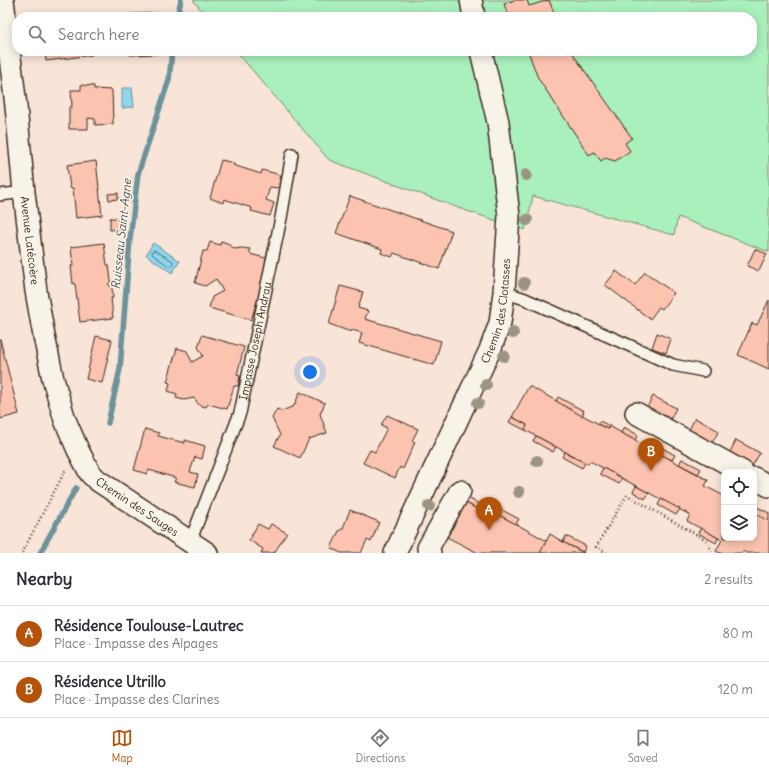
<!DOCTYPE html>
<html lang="en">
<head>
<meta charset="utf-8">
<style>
  :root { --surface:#fff; --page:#f7f7f7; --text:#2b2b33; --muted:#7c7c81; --line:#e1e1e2; --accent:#b45309 }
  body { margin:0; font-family:Delius,sans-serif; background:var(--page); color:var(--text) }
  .controls { position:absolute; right:12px; bottom:12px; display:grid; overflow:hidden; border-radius:8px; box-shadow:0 2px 10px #0003 }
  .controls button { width:36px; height:36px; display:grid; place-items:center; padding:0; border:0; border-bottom:1px solid var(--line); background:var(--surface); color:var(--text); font:20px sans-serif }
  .you { position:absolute; left:310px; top:372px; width:14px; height:14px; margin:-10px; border:3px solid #fff; border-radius:50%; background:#1a73e8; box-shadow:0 0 0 6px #1a73e833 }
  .badge { display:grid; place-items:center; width:26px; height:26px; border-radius:50%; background:var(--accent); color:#fff; font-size:13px; font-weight:700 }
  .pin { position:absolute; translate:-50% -33px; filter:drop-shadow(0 1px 2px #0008) }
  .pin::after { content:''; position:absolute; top:21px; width:14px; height:12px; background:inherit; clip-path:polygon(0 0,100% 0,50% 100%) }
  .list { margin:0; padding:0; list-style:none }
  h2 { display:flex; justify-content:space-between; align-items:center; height:52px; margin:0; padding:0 16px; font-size:17px }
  h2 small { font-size:13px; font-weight:400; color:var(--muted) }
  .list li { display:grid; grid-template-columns:26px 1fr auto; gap:12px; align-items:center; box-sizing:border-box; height:56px; padding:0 16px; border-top:1px solid var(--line) }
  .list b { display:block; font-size:15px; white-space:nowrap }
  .list p { margin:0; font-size:13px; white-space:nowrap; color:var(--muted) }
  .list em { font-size:13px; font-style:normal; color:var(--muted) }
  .icon { flex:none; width:22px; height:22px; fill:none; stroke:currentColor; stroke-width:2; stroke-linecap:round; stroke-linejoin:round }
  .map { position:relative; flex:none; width:769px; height:553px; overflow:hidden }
  .search { position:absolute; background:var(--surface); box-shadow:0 2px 10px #0003; left:12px; right:12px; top:12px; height:44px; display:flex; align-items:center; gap:10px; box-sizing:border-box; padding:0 14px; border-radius:16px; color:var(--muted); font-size:15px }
  .sheet { height:164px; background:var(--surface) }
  nav { display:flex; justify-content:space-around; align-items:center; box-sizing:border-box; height:56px; border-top:1px solid var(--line); background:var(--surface); font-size:11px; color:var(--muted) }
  nav a { display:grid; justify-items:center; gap:2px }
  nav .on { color:var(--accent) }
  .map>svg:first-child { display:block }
  .green { fill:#a9f0bc; stroke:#728d6d }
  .water { fill:#8dd7ee; stroke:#6c929b }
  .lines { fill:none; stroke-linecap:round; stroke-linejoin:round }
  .shore { stroke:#5c6f71; stroke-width:1 }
  .stream { stroke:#6c929b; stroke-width:5.5 }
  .building { fill:#fcc4b0; stroke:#3b2a1e }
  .service-casing { stroke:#3b2a1e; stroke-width:14 }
  .minor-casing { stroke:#3b2a1e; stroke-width:24 }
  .path { stroke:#3b2a1e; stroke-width:2.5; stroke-dasharray:1 3; stroke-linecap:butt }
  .service { stroke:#f7f3e8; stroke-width:11 }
  .minor { stroke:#f7f3e8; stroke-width:21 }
  .tree { fill:#9c9483 }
  .labels { text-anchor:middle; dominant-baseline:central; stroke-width:3; stroke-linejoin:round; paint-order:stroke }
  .street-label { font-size:11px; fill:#3b2a1e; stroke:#f7f3e8 }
  .water-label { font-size:12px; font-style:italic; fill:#505552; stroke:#f7f3e8 }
</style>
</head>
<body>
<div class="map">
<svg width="769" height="553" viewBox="0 0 769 553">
  <rect width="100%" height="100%" fill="#f8e5d7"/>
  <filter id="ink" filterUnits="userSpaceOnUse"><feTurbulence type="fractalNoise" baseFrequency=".025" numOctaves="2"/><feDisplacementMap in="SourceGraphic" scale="8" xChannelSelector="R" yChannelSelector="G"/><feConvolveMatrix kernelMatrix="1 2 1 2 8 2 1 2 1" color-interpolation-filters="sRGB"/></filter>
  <g filter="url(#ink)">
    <polygon class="green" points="193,0 769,0 769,252 678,217 674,235 533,196 525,230 467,211 329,160 236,51 752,51 752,17 207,17"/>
    <g class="water">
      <polygon points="122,88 132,88 134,107 122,108"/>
      <polygon points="153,243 180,261 172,273 146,255"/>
    </g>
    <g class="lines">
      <polygon class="shore" points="154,250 173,261 172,266 169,266 153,255 152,253"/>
      <g class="stream">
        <polyline points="177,17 181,0"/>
        <polyline points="108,423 120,369 130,239 138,174 169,80 172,51"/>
        <polyline points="40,553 76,488"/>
      </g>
    </g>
    <g class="building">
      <polygon points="515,0 527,0 529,6 549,0 554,13 558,12 560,17 509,17 504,4"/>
      <polygon points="157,13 157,17 131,17 131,14"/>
      <polygon points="45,51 92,51 92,55 46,61"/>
      <polygon points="129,51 158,51 158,54 130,55"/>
      <polygon points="528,51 572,51 575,57 632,138 625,143 630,151 615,161 605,158 601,161 594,152 589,155 538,78"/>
      <polygon points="81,85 94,86 94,89 112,90 113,124 95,125 95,119 88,118 88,129 69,129 69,107 72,107 71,90 81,90"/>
      <polygon points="221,160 234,163 233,165 261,174 262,170 281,175 278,188 270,187 266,200 274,203 270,216 251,211 252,208 224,199 223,203 210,198"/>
      <polygon points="96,161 102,215 76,218 73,188 70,188 67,165"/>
      <polygon points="118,193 118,199 109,200 108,194"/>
      <polygon points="350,196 452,231 439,269 394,253 392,257 381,253 382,249 336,233"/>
      <polygon points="110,218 122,218 122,229 110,230"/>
      <polygon points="221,241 227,243 234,249 241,248 250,249 250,254 269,259 264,294 260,292 251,320 209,308 212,297 223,291 216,279 205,286 195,283 203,251 207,251 210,242 220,245"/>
      <polygon points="104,243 107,265 109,265 111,281 108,284 112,288 113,298 111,298 113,318 80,322 75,284 73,284 71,266 73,266 71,247"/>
      <polygon points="755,249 767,254 759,271 747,266"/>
      <polygon points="616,271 635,285 645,272 674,293 662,309 659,307 650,319 605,285"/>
      <polygon points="340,286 363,292 358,308 368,311 365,319 441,341 434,365 359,343 362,333 352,330 351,332 329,324"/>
      <polygon points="769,300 769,369 738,355 752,323 757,325"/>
      <polygon points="657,333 671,339 666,353 652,348"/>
      <polygon points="202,335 244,347 237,375 240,376 238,386 234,386 227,409 208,404 206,407 199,405 194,398 184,400 176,398 177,394 168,391 170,383 167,382 177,348 187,351 192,362 203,356 198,347"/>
      <polygon points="96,336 112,340 102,383 86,379"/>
      <polygon points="0,339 19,414 0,419"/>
      <polygon points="529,386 608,429 609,426 708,480 705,486 724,496 724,538 754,538 754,513 769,521 769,553 746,553 743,551 742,553 720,553 716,551 722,540 687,521 690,515 590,461 588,464 525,430 527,425 512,417"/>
      <polygon points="300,392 325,403 320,414 327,433 309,439 300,458 274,446 280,435 272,418 277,409 282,411 294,406"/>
      <polygon points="653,396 676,408 669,422 646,409"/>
      <polygon points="558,397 584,411 582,416 556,401"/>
      <polygon points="387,415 418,429 412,441 415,442 403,469 400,467 395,478 363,463 370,450 375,452 387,428 381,425"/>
      <polygon points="512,417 527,425 525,430 509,422"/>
      <polygon points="695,418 719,431 711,444 688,432"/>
      <polygon points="600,421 609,426 608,429 598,424"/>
      <polygon points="624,427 638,435 635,440 621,433"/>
      <polygon points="145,429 159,433 158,436 185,443 185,440 205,446 202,459 195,457 190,472 198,474 195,487 174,482 176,478 149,470 147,474 134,470"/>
      <polygon points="536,436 556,447 553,452 533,441"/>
      <polygon points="736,440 760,453 752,466 729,454"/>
      <polygon points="657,445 675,455 672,460 654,451"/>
      <polygon points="565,452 585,463 582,468 562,457"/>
      <polygon points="682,459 701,469 698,474 679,464"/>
      <polygon points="603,468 622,478 619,484 600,474"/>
      <polygon points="636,486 649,493 645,499 633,492"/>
      <polygon points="468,498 483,506 481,511 466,503"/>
      <polygon points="661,499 680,509 676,515 658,505"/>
      <polygon points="466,503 481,511 483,506 547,541 540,553 478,553 447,537"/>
      <polygon points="757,507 769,513 769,521 754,513"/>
      <polygon points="500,509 519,519 516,524 497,514"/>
      <polygon points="350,510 379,522 371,542 367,540 361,553 341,553 331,548 339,531 343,528"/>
      <polygon points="258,524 268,529 271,524 287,533 274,553 261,553 263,549 249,540"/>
      <polygon points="701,528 718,538 716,543 698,533"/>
      <polygon points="550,534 563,542 584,553 540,553"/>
      <polygon points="566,536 586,546 583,552 563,542"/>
    </g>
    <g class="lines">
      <g class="service-casing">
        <g id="service">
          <polyline points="0,195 24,192"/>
          <polyline points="504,292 525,299 673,365 703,371"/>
          <path id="s1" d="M190 542 240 413 281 218 292 154"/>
        </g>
      </g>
      <g class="minor-casing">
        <g id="minor">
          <path id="s2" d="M3 0 16 106 24 192 36 291 44 336 53 379 65 420 78 450 90 473 97 480 207 553"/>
          <polyline points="471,0 474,17"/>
          <polyline points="636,413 743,472"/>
          <polyline points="754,478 769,486"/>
          <path id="s3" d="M395 553 490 350 500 323 504 292 509 216 498 122 481 51"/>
          <polyline points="430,553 428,548 460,491"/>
        </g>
      </g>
      <g class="path">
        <polyline points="22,553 66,469"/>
        <polyline points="607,553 596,547 627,495 706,540 713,553"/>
      </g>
      <use href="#service" class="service"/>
      <use href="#minor" class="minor"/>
    </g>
    <g class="tree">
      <circle cx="526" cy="175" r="6"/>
      <circle cx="527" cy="220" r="6"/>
      <circle cx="524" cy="283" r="6"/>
      <circle cx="513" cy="333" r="6"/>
      <circle cx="504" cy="356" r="6"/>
      <circle cx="486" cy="385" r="6"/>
      <circle cx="478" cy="403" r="6"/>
      <circle cx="537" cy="461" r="6"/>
      <circle cx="519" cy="492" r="6"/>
      <circle cx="429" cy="506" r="6"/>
    </g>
  </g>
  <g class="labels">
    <g class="street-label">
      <text stroke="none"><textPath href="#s2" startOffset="242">Avenue Latécoère</textPath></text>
      <text stroke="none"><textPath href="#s3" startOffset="264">Chemin des Clotasses</textPath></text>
      <text stroke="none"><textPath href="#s1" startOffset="212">Impasse Joseph Andrau</textPath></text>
      <text stroke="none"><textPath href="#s2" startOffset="542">Chemin des Sauges</textPath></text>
    </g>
    <g class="water-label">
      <text transform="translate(121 234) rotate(-84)">Ruisseau Saint-Agne</text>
    </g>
  </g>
</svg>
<div class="controls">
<button><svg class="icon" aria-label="locate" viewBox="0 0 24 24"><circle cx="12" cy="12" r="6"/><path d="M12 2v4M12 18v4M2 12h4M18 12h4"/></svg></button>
<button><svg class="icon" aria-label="layers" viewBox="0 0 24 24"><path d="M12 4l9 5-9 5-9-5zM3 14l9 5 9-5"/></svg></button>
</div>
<div class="you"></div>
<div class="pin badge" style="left:489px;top:530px">A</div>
<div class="pin badge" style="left:651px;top:471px">B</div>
<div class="search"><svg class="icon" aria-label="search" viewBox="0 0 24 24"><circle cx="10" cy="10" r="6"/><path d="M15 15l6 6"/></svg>Search here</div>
</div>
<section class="sheet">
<h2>Nearby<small>2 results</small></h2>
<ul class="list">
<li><span class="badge">A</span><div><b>Résidence Toulouse-Lautrec</b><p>Place · Impasse des Alpages</p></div><em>80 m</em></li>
<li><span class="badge">B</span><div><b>Résidence Utrillo</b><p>Place · Impasse des Clarines</p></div><em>120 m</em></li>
</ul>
</section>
<nav>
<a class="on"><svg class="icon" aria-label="map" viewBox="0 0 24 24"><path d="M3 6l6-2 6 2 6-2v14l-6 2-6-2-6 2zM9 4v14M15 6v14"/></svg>Map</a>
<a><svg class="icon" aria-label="directions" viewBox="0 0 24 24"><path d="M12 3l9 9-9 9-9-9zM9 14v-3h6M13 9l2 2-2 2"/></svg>Directions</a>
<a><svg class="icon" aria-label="saved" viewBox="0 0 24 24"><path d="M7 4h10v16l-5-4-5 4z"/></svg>Saved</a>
</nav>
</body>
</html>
